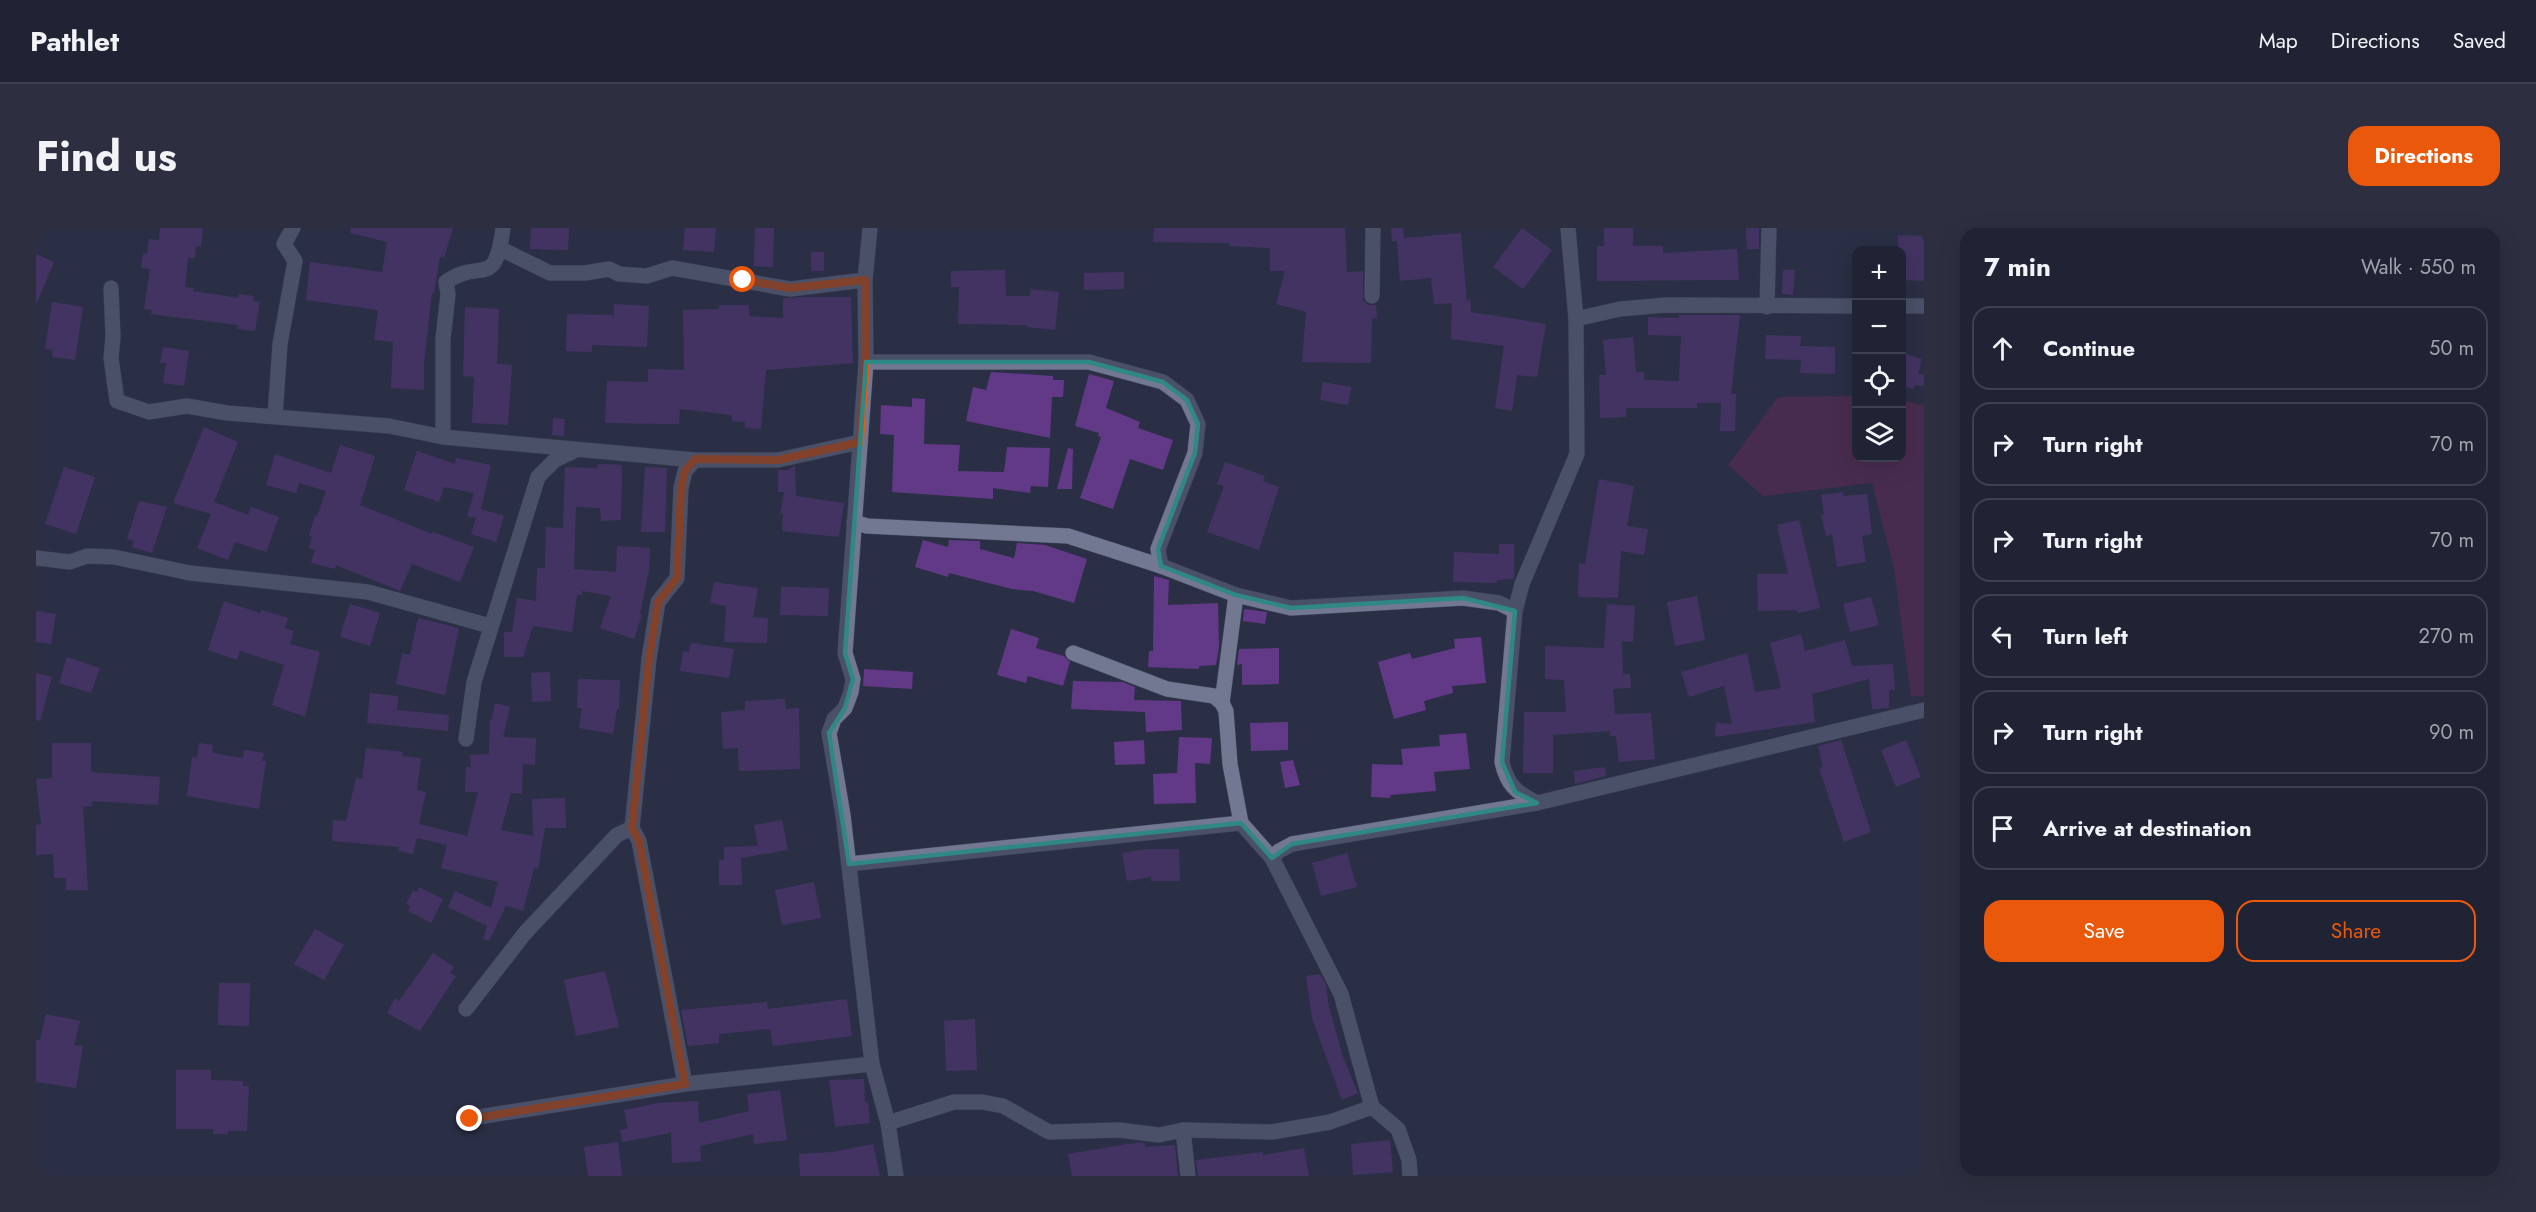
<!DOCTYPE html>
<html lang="en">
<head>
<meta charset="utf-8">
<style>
  :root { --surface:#202334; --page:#2d2f40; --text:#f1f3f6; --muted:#a2a4ac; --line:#3d404f; --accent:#ea580c }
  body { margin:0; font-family:Jost,sans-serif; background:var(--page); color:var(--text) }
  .controls { position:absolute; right:18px; top:18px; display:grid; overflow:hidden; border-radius:12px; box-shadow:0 6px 24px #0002 }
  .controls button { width:54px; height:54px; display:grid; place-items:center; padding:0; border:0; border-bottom:2px solid var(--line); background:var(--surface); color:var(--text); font:30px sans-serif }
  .stop { position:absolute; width:18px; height:18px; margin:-14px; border:4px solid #ea580c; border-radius:50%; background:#fff }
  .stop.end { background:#ea580c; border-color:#fff; box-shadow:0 2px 6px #0008 }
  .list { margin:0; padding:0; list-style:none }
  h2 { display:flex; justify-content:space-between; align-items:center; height:78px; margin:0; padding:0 24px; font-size:26px }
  h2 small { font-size:20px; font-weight:400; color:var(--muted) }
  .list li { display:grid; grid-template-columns:39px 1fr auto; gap:18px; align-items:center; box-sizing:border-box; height:84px; margin:0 12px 12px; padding:0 12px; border:2px solid var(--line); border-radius:18px }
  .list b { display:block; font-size:22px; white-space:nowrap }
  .list em { font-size:20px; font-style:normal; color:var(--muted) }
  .actions { display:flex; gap:12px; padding:18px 24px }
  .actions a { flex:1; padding:14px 0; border:2px solid var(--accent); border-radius:18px; text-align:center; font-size:21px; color:var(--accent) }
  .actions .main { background:var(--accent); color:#fff }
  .icon { flex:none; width:33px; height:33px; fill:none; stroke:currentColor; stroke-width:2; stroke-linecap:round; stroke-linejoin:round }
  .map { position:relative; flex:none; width:1888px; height:948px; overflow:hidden; border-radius:18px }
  header { display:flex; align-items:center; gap:36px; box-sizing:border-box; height:84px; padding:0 30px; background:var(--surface); border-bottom:2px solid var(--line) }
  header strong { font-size:28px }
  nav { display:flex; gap:33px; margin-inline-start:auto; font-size:21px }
  .intro { display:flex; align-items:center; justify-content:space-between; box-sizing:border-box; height:144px; padding:0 36px }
  h1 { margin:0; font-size:42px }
  .button { padding:15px 27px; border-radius:18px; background:var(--accent); color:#fff; font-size:21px; font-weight:700 }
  main { display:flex; gap:36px; padding:0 36px }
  aside { flex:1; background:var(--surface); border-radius:18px; box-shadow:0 6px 24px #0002 }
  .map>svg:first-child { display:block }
  .green { fill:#6e285c }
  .building { fill:#623986 }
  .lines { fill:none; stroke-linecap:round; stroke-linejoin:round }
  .minor-casing { stroke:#474a5e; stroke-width:16 }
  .minor { stroke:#727892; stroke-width:15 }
  .route { stroke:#ea580c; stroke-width:8 }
  .marked { fill:none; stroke:#308884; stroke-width:4.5; stroke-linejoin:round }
</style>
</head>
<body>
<header>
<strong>Pathlet</strong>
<nav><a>Map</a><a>Directions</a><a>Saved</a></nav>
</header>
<div class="intro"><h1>Find us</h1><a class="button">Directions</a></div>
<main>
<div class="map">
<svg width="1888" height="948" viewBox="0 0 1888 948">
  <rect width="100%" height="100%" fill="#2a2f45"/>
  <polygon class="green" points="1820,168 1820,230 1866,230 1866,173 1888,177 1888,468 1875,468 1858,340 1836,255 1727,268 1692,237 1742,169"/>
  <g class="building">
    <polygon points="124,0 167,0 165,19 160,18 159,30 152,30 149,59 158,60 157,63 202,70 203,66 218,68 217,73 224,74 219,103 201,101 202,97 115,86 116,82 108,81 114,41 105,40 107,25 111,26 113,11 123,12"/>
    <polygon points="315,0 417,0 408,30 404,29 398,66 396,65 388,134 388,162 355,160 357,114 338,112 342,82 270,72 274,34 346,44 351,14 314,5"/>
    <polygon points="495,0 533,0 532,22 494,21"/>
    <polygon points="649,0 680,0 678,24 647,22"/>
    <polygon points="719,0 738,0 737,39 718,38"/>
    <polygon points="1118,0 1309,0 1311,44 1327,43 1327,72 1332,77 1340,77 1341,90 1336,90 1335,135 1266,134 1270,84 1240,76 1249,43 1234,43 1234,20 1193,18 1193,15 1117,14"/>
    <polygon points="1355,0 1367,0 1368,10 1425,5 1431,74 1434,70 1435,84 1510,96 1501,149 1481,147 1476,183 1459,180 1468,118 1415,111 1416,75 1398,76 1395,50 1364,53 1361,13 1356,13"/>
    <polygon points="1486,0 1516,22 1487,61 1457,39"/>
    <polygon points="1568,0 1597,0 1597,18 1627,18 1627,25 1701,21 1703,52 1561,53 1561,18 1568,18"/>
    <polygon points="1710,0 1723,0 1723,21 1711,21"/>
    <polygon points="1862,7 1888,8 1888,53 1866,52 1866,22 1862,22"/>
    <rect x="775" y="24" width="13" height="19"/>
    <polygon points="0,26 18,34 0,77"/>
    <polygon points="969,42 970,68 994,68 995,61 1023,64 1019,102 991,99 991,97 922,96 923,59 915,59 915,43"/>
    <polygon points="1747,42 1759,42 1757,67 1746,66"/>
    <polygon points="1088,44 1088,61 1048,62 1048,45"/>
    <polygon points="771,69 815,69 817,135 730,142 725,201 709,200 709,194 696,193 696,187 644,181 643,196 569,195 571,153 612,154 612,141 648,142 647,82 683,81 683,77 713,77 713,88 747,90 747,70"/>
    <polygon points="16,74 47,79 39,132 16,129 17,122 9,121"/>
    <polygon points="578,76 613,78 611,119 556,117 556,124 530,123 531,86 578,87"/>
    <polygon points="429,79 463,81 461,136 476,137 472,197 436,195 438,149 427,148"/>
    <polygon points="1643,87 1704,87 1695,166 1700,166 1699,203 1684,203 1685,175 1661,175 1661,180 1590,180 1590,189 1564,190 1563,147 1570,147 1567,112 1597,109 1600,144 1608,144 1608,152 1643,153 1645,108 1612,107 1612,89 1643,90"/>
    <polygon points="1730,107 1765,108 1764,118 1799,119 1799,146 1764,145 1765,132 1729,131"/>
    <polygon points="127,119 153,123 148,158 127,155 130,135 124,135"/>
    <polygon points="1866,125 1886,131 1882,146 1888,146 1888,158 1879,157 1877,161 1866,158"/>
    <polygon points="955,144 1017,148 1017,152 1028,152 1027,169 1016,169 1014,210 930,193 937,159 950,162"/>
    <polygon points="1053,146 1078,153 1070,180 1104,194 1102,200 1137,212 1127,242 1094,231 1077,281 1044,270 1065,209 1062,208 1063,205 1039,198"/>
    <polygon points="1287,154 1315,159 1312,177 1284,172"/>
    <polygon points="876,170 889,171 888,216 924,217 922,243 968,244 971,219 1014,220 1012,259 995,258 994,265 957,260 957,271 856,264 858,207 844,206 845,177 876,179"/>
    <polygon points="517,190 529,191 528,208 516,207"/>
    <polygon points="168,199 202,214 178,274 212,287 215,279 243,289 230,324 199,314 192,332 161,320 175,286 137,275"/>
    <polygon points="304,217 339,228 324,277 396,306 397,304 438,319 424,354 376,336 364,363 300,337 299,341 275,335 279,322 273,320 276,309 273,308 279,287 281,288 290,263 263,255 260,265 230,257 239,226 295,245"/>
    <polygon points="1032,220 1037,221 1036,261 1021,261"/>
    <polygon points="381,223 419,236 420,230 455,237 445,281 468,288 460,314 435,306 440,290 431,288 438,265 408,259 403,274 368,262"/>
    <polygon points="1189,234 1229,248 1227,253 1243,259 1223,322 1171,304 1188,258 1181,256"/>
    <polygon points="562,236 586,237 585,292 565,293 564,280 540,279 538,341 580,344 581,318 614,320 613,342 604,386 606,387 598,411 564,400 575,368 546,363 546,367 541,367 536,404 497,398 487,429 468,429 468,404 476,404 481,370 500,373 501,340 509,340 510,299 527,300 529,239 561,240"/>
    <polygon points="759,238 760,268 808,275 803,309 746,303 747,286 744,286 748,264 742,264 742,242 752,242"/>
    <polygon points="28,239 59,249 40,306 9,296"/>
    <polygon points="609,239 631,240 629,304 605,304"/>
    <polygon points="1563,251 1598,258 1591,298 1612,301 1608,327 1585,323 1582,370 1542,369 1543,335 1549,336"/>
    <polygon points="1807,264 1807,268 1831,266 1836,306 1826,308 1830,334 1801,339 1796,306 1790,308 1785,287 1788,287 1785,267"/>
    <polygon points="103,273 131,279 116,325 96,319 98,313 91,311"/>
    <polygon points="1763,292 1784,380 1762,385 1761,382 1722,383 1721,346 1752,346 1741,297"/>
    <polygon points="887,312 912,319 913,312 944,313 944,321 978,330 981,315 1009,317 1051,331 1038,375 997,363 976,361 913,345 912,349 879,339"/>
    <polygon points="1463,316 1478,316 1478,351 1461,352 1461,355 1417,354 1418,324 1463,326"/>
    <polygon points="1118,348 1133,352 1132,377 1182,375 1183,419 1180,437 1163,438 1163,441 1112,439 1113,423 1117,423"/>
    <polygon points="678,354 722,360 717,389 732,390 731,415 688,414 690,378 674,375"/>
    <polygon points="745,359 793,360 792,388 744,387"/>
    <polygon points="1661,368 1669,412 1639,418 1631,374"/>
    <polygon points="1835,369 1843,397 1814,404 1807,376"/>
    <polygon points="188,373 224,385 225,382 252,390 249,400 258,403 254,416 284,424 269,489 236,477 248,437 204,423 201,432 172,422"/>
    <polygon points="314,376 344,385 334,418 304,409"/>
    <polygon points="1571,376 1599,378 1597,414 1586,413 1587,446 1594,446 1595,460 1577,461 1579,486 1615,485 1619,531 1583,534 1580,508 1574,508 1574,503 1517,507 1517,545 1487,545 1488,484 1530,484 1528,452 1509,451 1509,418 1568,420"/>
    <polygon points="1208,381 1231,384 1229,396 1207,393"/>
    <polygon points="0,383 20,386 15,416 0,414"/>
    <polygon points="382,390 423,400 409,467 360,456 366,425 374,427"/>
    <polygon points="975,401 1003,410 1000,420 1028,428 1034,434 1027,458 992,448 990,455 961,447"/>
    <polygon points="1765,406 1769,423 1809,412 1816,438 1857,436 1859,462 1853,462 1853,480 1836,481 1833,451 1776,466 1779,494 1679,509 1680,495 1696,496 1688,458 1653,469 1645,444 1711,425 1719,464 1745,460 1734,415"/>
    <polygon points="1445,409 1450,455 1416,458 1417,465 1388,473 1390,482 1358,491 1342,434 1374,425 1376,431 1419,420 1418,411"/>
    <polygon points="655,415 698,421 693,450 644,443 647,423 653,424"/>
    <polygon points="1243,420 1243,456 1206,457 1206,436 1201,437 1203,421"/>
    <polygon points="31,429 64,440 55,465 23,455"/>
    <polygon points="828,441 877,444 876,461 827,458"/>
    <polygon points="514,444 515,473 496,474 495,445"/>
    <polygon points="0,445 16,449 4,493 0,492"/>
    <polygon points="542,451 584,452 583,481 581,481 577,506 543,500 546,480 541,480"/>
    <polygon points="1037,453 1087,454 1099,459 1098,472 1145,473 1146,502 1110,504 1109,484 1035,481"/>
    <polygon points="334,465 362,468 361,482 413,487 412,503 331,495"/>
    <polygon points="749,471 750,481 763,480 764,541 703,543 702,520 687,521 685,484 709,482 709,473"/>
    <polygon points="459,475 474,479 467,509 500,510 499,537 487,536 486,566 475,565 465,602 497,608 496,571 529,570 530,600 509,600 502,641 498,640 487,683 470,678 453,713 447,711 451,698 412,679 419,663 455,680 462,654 405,640 411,617 381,610 377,626 362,623 363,619 296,613 297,592 310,593 320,550 326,551 330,520 367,524 366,528 385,530 381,562 390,564 383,596 431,608 442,564 429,564 430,539 435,539 434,527 453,526 454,491 456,491"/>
    <polygon points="1252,494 1252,522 1215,523 1214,495"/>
    <polygon points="1430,505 1434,541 1398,544 1400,563 1355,567 1354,570 1335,569 1336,536 1367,537 1365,521 1404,518 1403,507"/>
    <polygon points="1143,509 1176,510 1174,536 1159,535 1160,575 1118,576 1117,546 1141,545"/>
    <polygon points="1108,512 1109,536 1079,537 1078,514"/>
    <polygon points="1805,512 1835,604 1808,614 1783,540 1787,539 1782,518"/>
    <polygon points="1870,512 1885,549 1860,559 1845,522"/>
    <polygon points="16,515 55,515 55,544 124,549 122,577 56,573 56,578 47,579 52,662 30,662 30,650 18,650 17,626 0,627 0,597 5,596 0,551 16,550"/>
    <polygon points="163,515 177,517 176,524 182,526 207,530 208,522 228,525 226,533 230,533 223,581 151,568 156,529 161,530"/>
    <polygon points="1257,532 1264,557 1249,560 1244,534"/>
    <polygon points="1569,539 1570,548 1539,556 1538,543"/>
    <polygon points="746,592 752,622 705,630 706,657 683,657 683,632 688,632 688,619 722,618 718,597"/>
    <polygon points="1110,621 1143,621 1144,653 1115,653 1115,649 1091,653 1086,625"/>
    <polygon points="1311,625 1321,659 1285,668 1276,635"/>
    <polygon points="778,654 785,690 746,697 739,662"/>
    <polygon points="383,659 407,671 395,695 372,683 374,678 370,676 377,663 381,664"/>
    <polygon points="279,701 308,717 288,752 258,736"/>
    <polygon points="397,725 418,739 414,745 420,748 384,803 351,785 359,770 363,773"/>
    <polygon points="569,743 583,799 540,808 528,752"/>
    <polygon points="1284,746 1290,757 1293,779 1307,829 1322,865 1306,872 1276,790 1270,748"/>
    <polygon points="183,755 214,755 213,798 182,797"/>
    <polygon points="811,771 816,808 737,818 734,801 683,806 683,815 652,818 645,782 731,774 732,781"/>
    <polygon points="10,786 44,793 38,817 47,818 40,860 0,854 0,812 4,812"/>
    <polygon points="939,791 941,842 910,843 908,793"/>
    <polygon points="140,842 175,842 175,852 207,853 207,858 213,858 211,903 192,903 192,906 177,906 177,901 140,901"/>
    <polygon points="828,851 829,874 832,874 834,895 799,899 793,852"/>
    <polygon points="744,862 751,912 718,916 717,906 664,918 665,933 636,935 635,905 586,914 584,902 592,901 588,882 622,875 662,873 663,895 713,883 711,866"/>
    <polygon points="1354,912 1357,944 1317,947 1315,916"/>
    <polygon points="582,914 586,948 552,948 548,919"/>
    <polygon points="1104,914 1109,915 1110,919 1139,917 1142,948 1036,948 1032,926"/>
    <polygon points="837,916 844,948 764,948 763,926 796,924"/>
    <polygon points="1268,920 1273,948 1162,948 1160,932 1227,924 1227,927"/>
  </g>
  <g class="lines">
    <g class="minor-casing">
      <g id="minor">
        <polyline points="834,0 829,52 830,134 809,425 817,451 815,464 809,480 798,491 793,505 807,587 836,836 852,895 860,948"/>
        <polyline points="465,21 514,45 549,45 573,41 583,46 611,48 636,40 754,61 829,52"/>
        <polyline points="75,60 77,108 75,130 81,173 113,184 151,178 191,185 353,198 407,209 659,232 742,232 824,214"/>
        <polyline points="1336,68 1337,0"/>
        <polyline points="1866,78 1888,78"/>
        <polyline points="1731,79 1733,0"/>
        <polyline points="1540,91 1584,81 1630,77 1820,78"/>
        <polyline points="830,134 1053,134 1127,154 1151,172 1162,196 1159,225 1122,321 1125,338"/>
        <polyline points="239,188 244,116 259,33 248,16 257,0"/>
        <path d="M407 209V111L412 66 410 54C446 29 459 63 467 0"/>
        <polyline points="818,294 831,298 1032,308 1125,338 1200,367 1255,380 1427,370 1463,375 1479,383"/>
        <polyline points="0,330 34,334 51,328 78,329 154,345 332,364 454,398"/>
        <polyline points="1200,367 1186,475 1190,483 1194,536 1205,595 1236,630 1305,766 1336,879 1362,901 1373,932 1374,948"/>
        <polyline points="1037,425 1131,461 1178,468 1186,475"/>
        <polyline points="430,511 438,454 502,249 519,232 540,222"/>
        <path d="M1501 575C1480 564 1471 557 1466 534L1479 383 1486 356 1541 226 1540 91 1532 0"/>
        <polyline points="1236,630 1243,623 1256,616 1501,575 1888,482"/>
        <polyline points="813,636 1205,595"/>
        <polyline points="430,781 489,705 581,607 596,600"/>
        <polyline points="649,856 603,613 596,600 613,431 622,374 641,350 645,260 649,243 659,232"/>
        <polyline points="430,891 649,856 836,836"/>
        <polyline points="852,895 918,874 946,874 967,878 1013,904 1083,902 1123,907 1147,902 1236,904 1294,894 1336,879"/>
        <polyline points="1147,902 1152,948"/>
      </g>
    </g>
    <use href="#minor" class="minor"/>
  </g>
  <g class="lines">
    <polyline class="route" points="434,891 649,856 603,613 596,600 613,431 622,374 641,350 645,260 649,243 659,231 742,232 824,214 830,134 829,52 754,60 707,52"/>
  </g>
  <path d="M0 0H1888V948H0ZM830 134H1053L1127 154 1151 172 1162 196 1159 225 1122 321 1125 338 1200 367 1255 380 1427 370 1479 383 1466 534 1479 564 1501 575 1256 616 1236 630 1205 595 813 636 793 505 809 480 817 451 809 425Z" fill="#2a2f45" fill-opacity=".55" fill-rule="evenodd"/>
  <path class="marked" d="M830 134H1053L1127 154 1151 172 1162 196 1159 225 1122 321 1125 338 1200 367 1255 380 1427 370 1479 383 1466 534 1479 564 1501 575 1256 616 1236 630 1205 595 813 636 793 505 809 480 817 451 809 425Z"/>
</svg>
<div class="controls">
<button>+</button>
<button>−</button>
<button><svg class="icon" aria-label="locate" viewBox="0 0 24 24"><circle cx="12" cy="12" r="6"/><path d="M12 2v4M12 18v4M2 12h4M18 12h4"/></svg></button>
<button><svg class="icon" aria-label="layers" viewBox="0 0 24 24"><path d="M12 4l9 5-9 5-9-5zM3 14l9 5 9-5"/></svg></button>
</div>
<div class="stop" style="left:707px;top:52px"></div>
<div class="stop end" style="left:434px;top:891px"></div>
</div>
<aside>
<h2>7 min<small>Walk · 550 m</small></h2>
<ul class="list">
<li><svg class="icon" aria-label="ahead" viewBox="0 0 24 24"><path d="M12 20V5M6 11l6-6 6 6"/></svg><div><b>Continue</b></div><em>50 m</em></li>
<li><svg class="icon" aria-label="right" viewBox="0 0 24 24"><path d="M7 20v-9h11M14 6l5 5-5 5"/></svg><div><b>Turn right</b></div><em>70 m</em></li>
<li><svg class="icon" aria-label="right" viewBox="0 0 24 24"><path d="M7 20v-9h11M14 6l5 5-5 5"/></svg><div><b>Turn right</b></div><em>70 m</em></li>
<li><svg class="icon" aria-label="left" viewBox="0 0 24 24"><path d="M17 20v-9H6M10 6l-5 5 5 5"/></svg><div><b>Turn left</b></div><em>270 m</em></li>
<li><svg class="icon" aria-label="right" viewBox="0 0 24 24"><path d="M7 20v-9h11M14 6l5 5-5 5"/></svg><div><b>Turn right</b></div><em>90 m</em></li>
<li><svg class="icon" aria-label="arrive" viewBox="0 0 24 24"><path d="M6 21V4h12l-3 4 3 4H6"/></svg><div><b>Arrive at destination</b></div></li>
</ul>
<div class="actions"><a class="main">Save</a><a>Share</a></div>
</aside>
</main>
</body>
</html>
